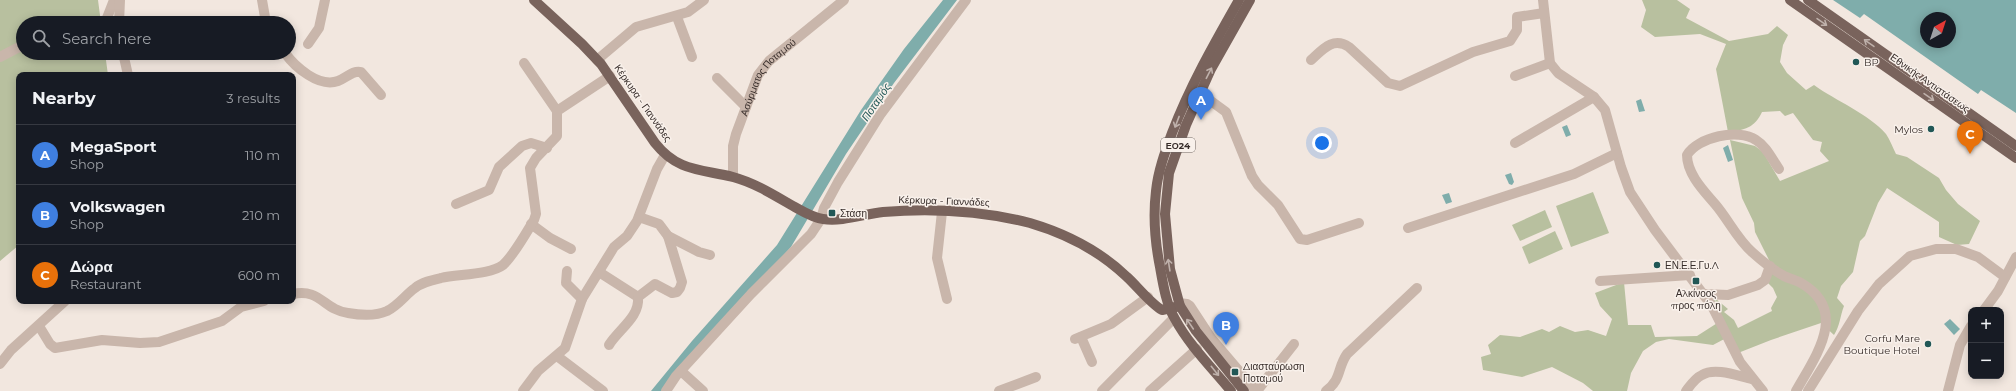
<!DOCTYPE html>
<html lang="en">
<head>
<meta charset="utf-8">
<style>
  :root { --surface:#171b24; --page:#242831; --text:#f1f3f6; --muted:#9ea1a6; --line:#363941; --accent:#d93025 }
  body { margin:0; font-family:Montserrat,sans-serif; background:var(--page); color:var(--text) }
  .controls { position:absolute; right:12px; bottom:12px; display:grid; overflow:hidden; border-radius:8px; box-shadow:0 2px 10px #0003 }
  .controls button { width:36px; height:36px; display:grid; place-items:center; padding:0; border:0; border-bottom:1px solid var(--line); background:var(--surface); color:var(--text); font:20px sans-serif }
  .compass { position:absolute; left:1920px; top:12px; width:36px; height:36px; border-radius:50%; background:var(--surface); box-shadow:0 2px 10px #0003; rotate:39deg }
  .you { position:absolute; left:1322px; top:143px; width:14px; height:14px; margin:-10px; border:3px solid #fff; border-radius:50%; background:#1a73e8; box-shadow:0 0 0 6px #1a73e833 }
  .badge { display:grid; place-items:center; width:26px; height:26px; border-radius:50%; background:var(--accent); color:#fff; font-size:13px; font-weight:700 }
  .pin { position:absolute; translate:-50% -33px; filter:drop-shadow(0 1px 2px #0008) }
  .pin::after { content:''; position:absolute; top:21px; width:14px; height:12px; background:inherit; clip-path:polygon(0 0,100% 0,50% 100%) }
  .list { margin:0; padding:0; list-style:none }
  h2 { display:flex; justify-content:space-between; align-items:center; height:52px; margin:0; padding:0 16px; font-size:17px }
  h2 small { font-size:13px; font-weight:400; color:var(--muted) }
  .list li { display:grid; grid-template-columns:26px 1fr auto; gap:12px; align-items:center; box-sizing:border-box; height:60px; padding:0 16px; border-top:1px solid var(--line) }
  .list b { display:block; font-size:15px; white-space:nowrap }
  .list p { margin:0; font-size:13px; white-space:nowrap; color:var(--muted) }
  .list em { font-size:13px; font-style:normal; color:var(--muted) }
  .icon { flex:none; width:22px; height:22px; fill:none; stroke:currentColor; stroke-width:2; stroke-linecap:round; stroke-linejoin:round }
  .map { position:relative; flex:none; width:2016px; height:391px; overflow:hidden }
  .search { position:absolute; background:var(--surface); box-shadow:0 2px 10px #0003; left:16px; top:16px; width:280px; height:44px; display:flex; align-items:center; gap:10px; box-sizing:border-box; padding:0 14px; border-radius:22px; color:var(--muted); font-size:15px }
  .panel { position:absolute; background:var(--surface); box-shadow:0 2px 10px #0003; left:16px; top:72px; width:280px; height:232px; border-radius:8px }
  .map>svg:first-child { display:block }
  .green { fill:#b8c09f }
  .water { fill:#7fadab; fill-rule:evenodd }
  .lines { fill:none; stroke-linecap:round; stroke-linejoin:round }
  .minor { stroke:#c9b6ab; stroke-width:10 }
  .major { stroke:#79635c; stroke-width:10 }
  .oneway { stroke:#bfb1ab }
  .poi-dot { fill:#215756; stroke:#f9f1eb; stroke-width:1.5 }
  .labels { text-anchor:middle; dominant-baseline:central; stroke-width:3; stroke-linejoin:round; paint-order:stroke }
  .shield { fill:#f9f1eb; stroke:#716864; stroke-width:1 }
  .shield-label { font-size:9px; font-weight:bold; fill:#372d2a }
  .poi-label { font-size:10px; fill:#372d2a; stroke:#f9f1eb; text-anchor:start }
  .street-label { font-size:10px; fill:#372d2a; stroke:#f9f1eb }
  .water-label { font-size:11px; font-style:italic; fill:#215756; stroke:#f9f1eb }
</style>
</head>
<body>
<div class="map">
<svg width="2016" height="391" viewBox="0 0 2016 391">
  <rect width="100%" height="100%" fill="#f2e7df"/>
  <g class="green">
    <polygon points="0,0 98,0 101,23 23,23 23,53 105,53 108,75 19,75 19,245 0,261"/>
    <path d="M1642 0H1677L1690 9 1686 18 1729 41 1768 34 1777 26 1788 35 1783 45 1780 62 1787 73 1806 90 1814 85C1836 101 1869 114 1886 134 1890 140 1893 148 1896 154L1907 157 1939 178 1946 190 1958 204 1980 221 1969 244 1957 245 1939 237V222L1887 188 1878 203 1865 236 1860 241 1853 272 1841 286 1837 298 1844 306C1840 316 1840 326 1834 335L1821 323 1771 340 1738 353 1730 336 1713 345 1669 339 1656 342 1643 351 1631 373 1627 391H1593L1583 383 1552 367 1522 377 1483 370 1481 357 1491 354 1488 345 1500 335 1520 337 1542 329 1549 332 1560 326 1575 332 1588 330 1606 336 1612 319 1600 306 1595 293 1624 282 1628 325H1651L1655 337 1697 336 1722 320 1709 296 1716 299 1728 309 1724 312 1734 320 1738 328 1772 311 1771 308 1777 297 1773 288 1768 283 1770 262 1755 232 1754 223 1742 198 1730 140 1755 146 1763 152 1780 181 1829 161 1820 151 1822 142 1813 140 1793 113 1785 116 1780 111 1762 112C1755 128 1744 130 1728 132L1716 69 1726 44 1700 34 1655 37 1641 27 1646 10Z"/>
    <polygon points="1593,192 1609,233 1571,247 1556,206"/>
    <polygon points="1545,210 1552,227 1520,241 1512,225"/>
    <polygon points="1555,231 1563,249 1529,264 1522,247"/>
  </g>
  <g class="water">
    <polygon points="943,0 957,0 894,83 846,154 791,247 663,391 651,391 692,341 777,245 861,110 904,49"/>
    <path d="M1833 0H2016V113L1981 90 1978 94 1864 14 1860 18ZM1926 18H1950V42H1926Z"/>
    <polygon points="1641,99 1645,111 1639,112 1636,101"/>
    <polygon points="1567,125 1571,135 1566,137 1562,127"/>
    <polygon points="1728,145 1733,160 1728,162 1723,148"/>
    <polygon points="1511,173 1514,182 1512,185 1509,184 1505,175"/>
    <polygon points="1449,193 1452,202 1446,204 1442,195"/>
    <polygon points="1950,319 1960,329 1954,335 1944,324"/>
  </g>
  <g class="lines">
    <g class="minor">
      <polyline points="262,0 266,23"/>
      <polyline points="1543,0 1550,63 1558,73 1594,97 1605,110 1621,167 1630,192 1655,230 1712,306 1740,362 1763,391"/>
      <polyline points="677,17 692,57"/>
      <polyline points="105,23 114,0"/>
      <polyline points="119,23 120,0"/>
      <polyline points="308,44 319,28 325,0"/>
      <polyline points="123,53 128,75"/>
      <path d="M285 53C295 67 319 88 338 81 346 78 353 70 361 72L381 95"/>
      <polyline points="0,57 23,45"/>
      <polyline points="597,60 636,27 688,12 704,0"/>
      <path d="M1311 60C1322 50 1333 36 1349 47L1388 83 1400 86 1473 52 1510 41 1517 30V17L1544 13"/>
      <polyline points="524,63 557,111"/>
      <polyline points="1515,76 1550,63"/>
      <polyline points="717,78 746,107"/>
      <polyline points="1200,93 1226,112 1252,176 1258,185 1278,205 1300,239 1307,240 1359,223"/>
      <polyline points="1515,143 1594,97"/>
      <path d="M1779 169C1772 159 1766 146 1756 140 1738 128 1698 137 1687 155 1687 174 1704 191 1715 204 1728 219 1737 239 1752 252 1762 261 1773 270 1784 276 1790 279 1796 280 1801 283 1850 311 1815 357 1796 391"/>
      <path id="s1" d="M733 177V146L736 134 758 75 769 61 844 0"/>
      <polyline points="456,204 489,190 499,167 522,146 531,143 547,148"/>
      <polyline points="942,212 937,258 947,299"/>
      <polyline points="639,217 659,224 668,236 699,252 710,255"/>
      <polyline points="531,224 550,238 571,249"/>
      <polyline points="1408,228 1574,174 1617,153"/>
      <polyline points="567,271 566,283 582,299"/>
      <polyline points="599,272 638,297 655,284 672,293 677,292 680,288 682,282 668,236"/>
      <polyline points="1600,281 1690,275"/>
      <path d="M293 294C320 288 324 310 348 313 359 315 376 316 387 311 399 305 405 295 415 288 422 282 432 280 441 278 457 274 490 275 503 265 514 255 526 233 534 220L536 214 530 168 536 158 557 136V111L610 76"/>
      <polyline points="1704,294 1728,295 1758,285 1765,280 1770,266"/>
      <polyline points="1179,303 1187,304 1190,306 1211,338 1256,391"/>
      <polyline points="1984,310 1998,291 2016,257"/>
      <polyline points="39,326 50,344 55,348 102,340 140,343 159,342 222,321 241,307 264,301"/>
      <polyline points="1081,337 1092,362"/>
      <polyline points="1075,339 1111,324 1148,297"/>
      <path d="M609 345C619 329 640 317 638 297"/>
      <polyline points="557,356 603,391"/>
      <polyline points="0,364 11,350 65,301"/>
      <polyline points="681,371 703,391"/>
      <polyline points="523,391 538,371 565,348 582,299 614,247 627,236 637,221 657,169 665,155"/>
      <polyline points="666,391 676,376 751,294 811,234 821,219 824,208 838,182 880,115 966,0"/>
      <polyline points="999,391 1036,377"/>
      <polyline points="1102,391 1174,318"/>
      <polyline points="1150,391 1197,349"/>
      <polyline points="1257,391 1294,344"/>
      <path d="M1326 391C1342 379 1337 368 1347 354L1417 288"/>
      <path d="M1686 391C1690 386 1695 378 1702 375 1715 367 1738 376 1752 379"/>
      <polyline points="1808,391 1858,311 1879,284 1910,256 1936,249 1956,249 1978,257 2005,277"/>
      <polyline points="1948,391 1960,345 1971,326"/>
    </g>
    <g class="major">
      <path d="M534 0 582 44 601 64 655 143C678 172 701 169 733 177 755 183 774 195 793 206 802 211 813 218 823 219 842 222 864 214 883 212 931 208 983 211 1030 223 1067 234 1099 250 1127 277 1137 286 1150 303 1162 310L1180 306"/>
      <polyline points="1790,0 2016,158"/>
      <polyline points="1808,0 2016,146"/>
      <path d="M1231 391C1212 368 1189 345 1175 319 1166 304 1163 284 1160 267 1155 242 1153 216 1156 191 1158 171 1165 152 1172 133 1190 86 1214 44 1239 0"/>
      <polyline points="1244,391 1196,331 1180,306 1170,269 1165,214 1169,173 1186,125 1211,69 1250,0"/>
    </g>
  </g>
  <defs><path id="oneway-shaft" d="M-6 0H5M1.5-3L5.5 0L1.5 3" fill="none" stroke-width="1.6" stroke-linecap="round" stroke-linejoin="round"/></defs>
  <g class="oneway">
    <use href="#oneway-shaft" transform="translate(1822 22) rotate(35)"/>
    <use href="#oneway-shaft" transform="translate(1869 43) rotate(-145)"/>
    <use href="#oneway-shaft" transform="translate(1209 73) rotate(-63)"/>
    <use href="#oneway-shaft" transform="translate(1929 97) rotate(35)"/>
    <use href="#oneway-shaft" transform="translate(1177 122) rotate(111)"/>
    <use href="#oneway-shaft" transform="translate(1169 265) rotate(-99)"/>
    <use href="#oneway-shaft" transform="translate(1190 324) rotate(-124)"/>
    <use href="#oneway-shaft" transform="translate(1215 371) rotate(51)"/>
  </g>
  <g class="poi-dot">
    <circle cx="1856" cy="62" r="4"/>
    <circle cx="1931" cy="129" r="4"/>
    <rect x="828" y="209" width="8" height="8" rx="2"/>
    <circle cx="1657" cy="265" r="4"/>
    <rect x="1692" y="277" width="8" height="8" rx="2"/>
    <circle cx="1928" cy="344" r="4"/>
    <rect x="1231" y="368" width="8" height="8" rx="2"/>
  </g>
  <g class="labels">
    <rect class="shield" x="1161" y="138" width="34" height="14" rx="3"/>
    <g class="shield-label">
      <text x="1178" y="145">ΕΟ24</text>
    </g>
    <g class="poi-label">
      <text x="1864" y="62">BP</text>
      <text x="1923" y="129" text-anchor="end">Mylos</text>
      <text x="840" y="213">Στάση</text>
      <text x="1665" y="265">ΕΝ.Ε.Ε.Γυ.Λ</text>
      <text x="1696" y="293" text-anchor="middle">Αλκίνοος<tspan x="1696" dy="12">προς πόλη</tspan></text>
      <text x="1920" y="338" text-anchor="end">Corfu Mare<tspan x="1920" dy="12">Boutique Hotel</tspan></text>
      <text x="1243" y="366">Διασταύρωση<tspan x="1243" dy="12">Ποταμού</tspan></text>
    </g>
    <g class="street-label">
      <text stroke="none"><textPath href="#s1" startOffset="110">Ασύρματος Ποταμού</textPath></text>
      <text transform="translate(1930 83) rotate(35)">Εθνικής Αντιστάσεως</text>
      <text transform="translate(643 103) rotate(55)">Κέρκυρα - Γιαννάδες</text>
      <text transform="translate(944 201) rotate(2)">Κέρκυρα - Γιαννάδες</text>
    </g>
    <g class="water-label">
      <text transform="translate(876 102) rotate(-56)">Ποταμός</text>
    </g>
  </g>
</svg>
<div class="controls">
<button>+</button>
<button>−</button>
</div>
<svg class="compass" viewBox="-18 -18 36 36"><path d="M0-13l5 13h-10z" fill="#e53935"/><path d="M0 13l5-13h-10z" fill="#9ea1a6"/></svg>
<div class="you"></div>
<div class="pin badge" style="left:1201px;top:120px;background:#3f7fe0">A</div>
<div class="pin badge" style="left:1226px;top:345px;background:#3f7fe0">B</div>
<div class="pin badge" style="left:1970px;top:154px;background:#e8710a">C</div>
<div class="search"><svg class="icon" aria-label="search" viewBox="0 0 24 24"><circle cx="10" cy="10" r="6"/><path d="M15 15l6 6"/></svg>Search here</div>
<section class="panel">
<h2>Nearby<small>3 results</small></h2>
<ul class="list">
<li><span class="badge" style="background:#3f7fe0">A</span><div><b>MegaSport</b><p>Shop</p></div><em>110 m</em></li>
<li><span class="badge" style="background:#3f7fe0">B</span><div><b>Volkswagen</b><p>Shop</p></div><em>210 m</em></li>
<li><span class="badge" style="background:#e8710a">C</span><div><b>Δώρα</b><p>Restaurant</p></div><em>600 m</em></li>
</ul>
</section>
</div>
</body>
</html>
